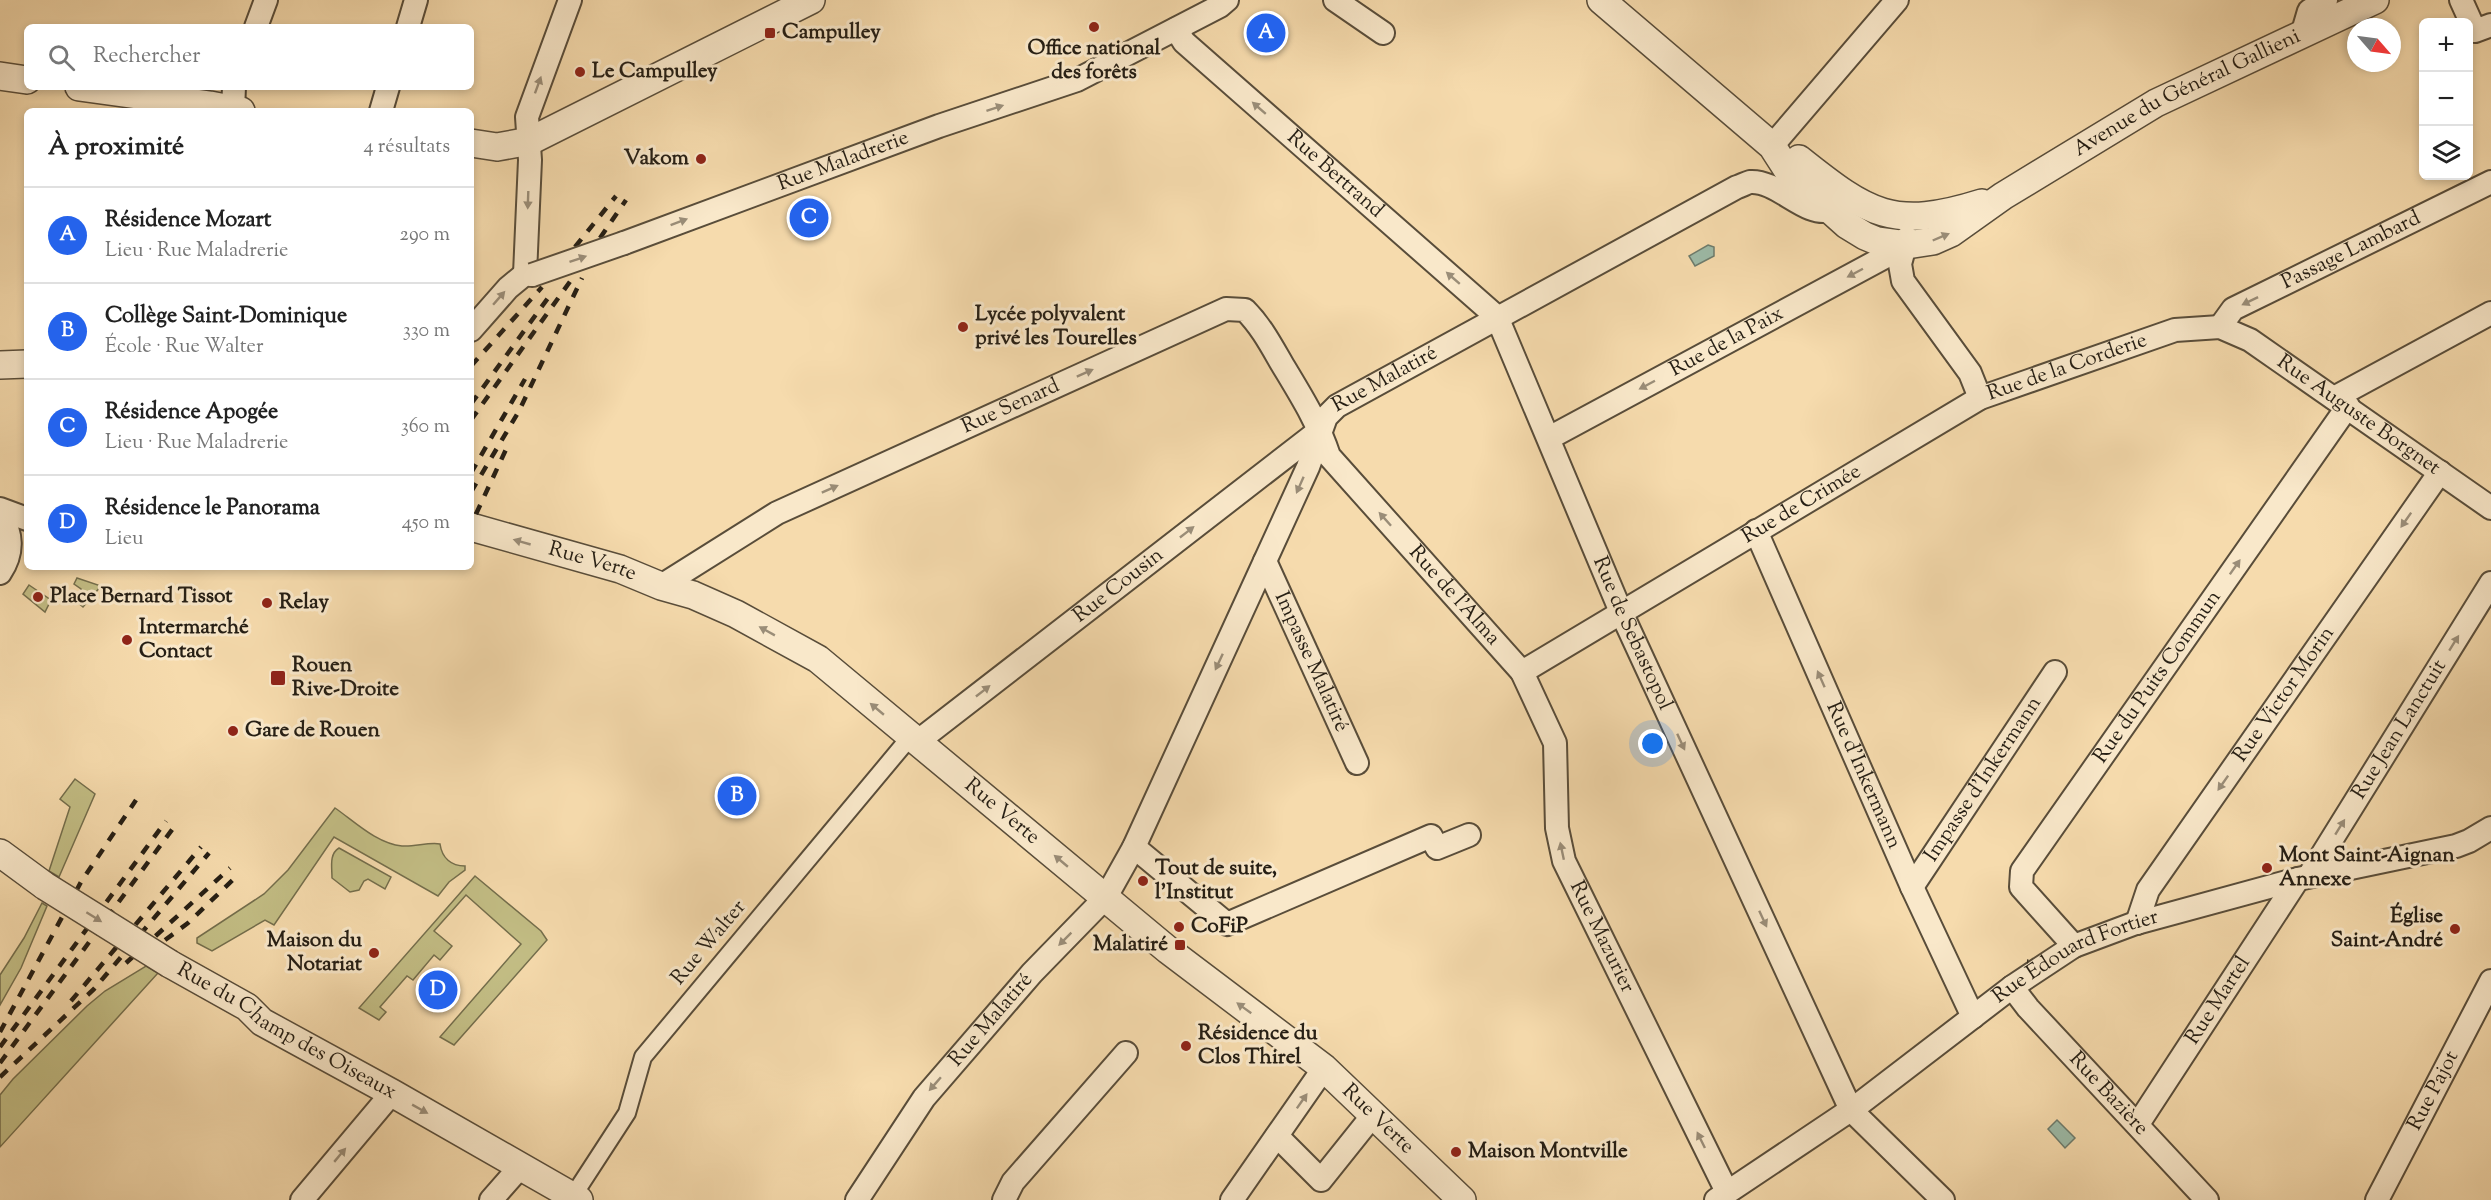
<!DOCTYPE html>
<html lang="fr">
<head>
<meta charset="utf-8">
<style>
  :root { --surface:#fff; --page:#f6f6f6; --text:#222; --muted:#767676; --line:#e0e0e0; --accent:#2563eb }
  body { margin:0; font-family:"Sorts Mill Goudy",serif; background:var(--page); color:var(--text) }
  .controls { position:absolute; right:18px; top:18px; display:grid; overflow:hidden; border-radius:9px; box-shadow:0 3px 9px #0003 }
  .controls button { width:54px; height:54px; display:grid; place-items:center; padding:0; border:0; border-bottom:2px solid var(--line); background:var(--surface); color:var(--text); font:30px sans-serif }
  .compass { position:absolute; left:2347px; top:18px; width:54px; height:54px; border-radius:50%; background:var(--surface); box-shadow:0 3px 9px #0003; rotate:118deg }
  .you { position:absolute; left:1653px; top:744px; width:21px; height:21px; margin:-15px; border:4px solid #fff; border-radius:50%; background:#1a73e8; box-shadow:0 0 0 9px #1a73e833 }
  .badge { display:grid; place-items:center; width:39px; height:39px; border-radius:50%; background:var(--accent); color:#fff; font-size:20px; font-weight:700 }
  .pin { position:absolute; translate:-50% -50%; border:3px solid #fff; box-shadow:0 2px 6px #0006 }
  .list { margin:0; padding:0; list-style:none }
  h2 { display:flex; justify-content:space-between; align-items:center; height:78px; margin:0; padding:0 24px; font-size:26px }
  h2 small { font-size:20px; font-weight:400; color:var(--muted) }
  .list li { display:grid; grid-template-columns:39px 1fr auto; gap:18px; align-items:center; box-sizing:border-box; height:96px; padding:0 24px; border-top:2px solid var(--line) }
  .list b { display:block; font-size:22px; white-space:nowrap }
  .list p { margin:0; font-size:20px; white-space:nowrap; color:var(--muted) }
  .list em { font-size:20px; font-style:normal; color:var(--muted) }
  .icon { flex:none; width:33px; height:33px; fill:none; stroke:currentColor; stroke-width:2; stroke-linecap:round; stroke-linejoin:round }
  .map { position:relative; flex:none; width:2491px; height:1200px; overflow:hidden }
  .search { position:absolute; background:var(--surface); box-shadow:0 3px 9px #0003; left:24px; top:24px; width:450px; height:66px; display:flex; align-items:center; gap:15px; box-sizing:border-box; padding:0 21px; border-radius:9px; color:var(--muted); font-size:22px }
  .panel { position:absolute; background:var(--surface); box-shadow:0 3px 9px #0003; left:24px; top:108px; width:450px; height:462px; border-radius:9px }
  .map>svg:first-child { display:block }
  .green { fill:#c3be85; stroke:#746e4c; stroke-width:1.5 }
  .water { fill:#9dbba8; stroke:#6d7c6d; stroke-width:1.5 }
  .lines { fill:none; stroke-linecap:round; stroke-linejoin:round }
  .pedestrian-casing { stroke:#594d3a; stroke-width:20 }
  .minor-casing { stroke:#594d3a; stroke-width:26 }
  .tertiary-casing { stroke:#594d3a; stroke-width:30 }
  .pedestrian { stroke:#f9e8ca; stroke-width:16 }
  .minor { stroke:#f9e8ca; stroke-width:22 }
  .tertiary { stroke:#f9e8ca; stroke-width:27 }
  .rail { stroke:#251e14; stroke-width:4.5; stroke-dasharray:10 10; stroke-linecap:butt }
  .minor-bridge-casing { stroke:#594d3a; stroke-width:26; stroke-linecap:butt }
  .tertiary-bridge-casing { stroke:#594d3a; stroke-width:30; stroke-linecap:butt }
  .minor-bridge { stroke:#f9e8ca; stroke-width:22 }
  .tertiary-bridge { stroke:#f9e8ca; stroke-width:27 }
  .oneway { fill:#9a8d78 }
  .poi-dot { fill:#8f2418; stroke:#f9e8ca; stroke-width:2 }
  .labels { text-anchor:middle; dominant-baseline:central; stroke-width:6; stroke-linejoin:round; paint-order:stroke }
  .poi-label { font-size:21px; font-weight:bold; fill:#251e14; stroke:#f9e8ca; text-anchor:start }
  .street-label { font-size:21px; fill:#251e14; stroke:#f9e8ca }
</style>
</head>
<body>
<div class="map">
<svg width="2491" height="1200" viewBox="0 0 2491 1200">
  <rect width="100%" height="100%" fill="#f6dbad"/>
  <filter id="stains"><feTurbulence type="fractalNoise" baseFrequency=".00333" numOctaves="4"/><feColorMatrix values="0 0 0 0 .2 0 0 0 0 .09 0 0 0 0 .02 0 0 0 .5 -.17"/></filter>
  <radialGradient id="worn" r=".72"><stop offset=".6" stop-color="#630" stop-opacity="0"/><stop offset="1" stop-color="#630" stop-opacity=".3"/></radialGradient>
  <g class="green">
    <polygon points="77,578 101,586 83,607 76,601 82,595 81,589 74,584"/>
    <polygon points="29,585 51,600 45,612 23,594"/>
    <polygon points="75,779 95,794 59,877 49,871 70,807 60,799"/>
    <path d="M335 808C354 821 377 844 402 846 415 847 428 842 440 844 442 858 451 866 465 866V870L449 882 438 896 334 837 274 925 265 920 212 951 197 943V938L264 894 288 870Z"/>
    <path d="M339 848 391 877 385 889 368 879 364 881 359 890 350 892 332 878C332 867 329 854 339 848Z"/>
    <polygon points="475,876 541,931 547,940 454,1045 440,1037 521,944 466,895 434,931 452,946 440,960 434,955 413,980 407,976 380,1007 386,1012 379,1020 359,1008"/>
    <polygon points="42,903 47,906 21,968 0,1005 0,975 24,938"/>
    <polygon points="146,966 158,973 0,1147 0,1095 13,1079 87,1006 105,991"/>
  </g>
  <g class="water">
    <polygon points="1708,245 1714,247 1714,256 1695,266 1689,256"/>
    <polygon points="2057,1120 2075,1138 2065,1148 2048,1129"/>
  </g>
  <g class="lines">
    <g class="pedestrian-casing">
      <polyline id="pedestrian" points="573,1196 627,1113 643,1057 911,736"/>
    </g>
    <g class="minor-casing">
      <g id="minor">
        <polyline points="1335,0 1383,33"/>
        <polyline points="2461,0 2475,31 2491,25"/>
        <polyline points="256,27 266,0"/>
        <polyline points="408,27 416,0"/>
        <path id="s1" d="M1176 29 1184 42 1497 317 1621 612 1851 1110 1943 1200"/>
        <polyline points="2302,35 2309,11 2326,0"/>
        <polyline points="233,110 234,87"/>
        <polyline points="381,111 388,87"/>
        <polyline points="1772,146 1897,0"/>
        <polyline points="1907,238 1900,264 1903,281 1970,373 1980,398"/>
        <path id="s2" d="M624 243 939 126 1077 80 1220 6 1227 0"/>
        <polyline points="525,274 530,160 527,117 570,0"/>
        <path id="s3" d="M2220 327 2233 309 2491 182"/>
        <polyline points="471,330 508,288 525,274 532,275"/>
        <polyline points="2334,398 2491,313"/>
        <path id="s4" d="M1549 438 1907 245"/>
        <polyline points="0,509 27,519"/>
        <path d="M0 512C12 534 14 552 0 573"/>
        <path id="s5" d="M1756 531 1912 887 1973 1017"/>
        <path id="s6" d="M1265 561 1357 763"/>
        <path id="s7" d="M661 586 777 513 1226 309 1245 310C1261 326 1271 345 1282 364 1300 394 1318 422 1329 456L1522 672 1555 743 1557 828 1564 861 1727 1192"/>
        <path id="s8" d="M1522 672 1980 398 2175 330 2220 327 2250 340 2491 508"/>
        <path id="s9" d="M917 742 1320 430"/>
        <polyline points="1134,847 1227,924 1431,836 1437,848 1469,835"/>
        <path id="s10" d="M2309 876 2491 583"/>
        <path id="s11" d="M1912 887 2055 672"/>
        <path id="s12" d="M2137 923 2148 890 2440 472"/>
        <path id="s13" d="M2074 946 2021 887 2022 871 2348 406"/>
        <path id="s14" d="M2012 987 2028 1008 2207 1200"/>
        <path id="s15" d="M2138 1124 2298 879"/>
        <polyline points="1277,1136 1321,1180 1373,1115"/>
        <polyline points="302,1200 392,1093"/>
        <polyline points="491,1200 521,1166"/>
        <path id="s16" d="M857 1200 924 1098 1032 973 1106 897 1134 847 1265 561 1308 467 1326 417 1337 406 1737 187C1741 186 1746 183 1750 182 1778 180 1805 218 1831 210"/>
        <polyline points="1004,1200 1013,1182 1126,1053"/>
        <polyline points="1232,1200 1324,1068"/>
        <path id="s17" d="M1716 1200 1858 1105 2012 987 2074 946 2133 924 2298 879 2456 846 2469 841 2491 828"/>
        <path id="s18" d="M2377 1200 2491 981"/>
      </g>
    </g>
    <g class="tertiary-casing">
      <g id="tertiary">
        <path id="s19" d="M1601 0 1772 146 1790 174 1847 225 1865 236 1877 241 1907 245 1933 241 1951 233 2003 196 2156 103 2375 0"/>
        <polyline points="0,76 27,80"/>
        <polyline points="79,87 210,105 241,111"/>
        <polyline points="471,143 497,147 530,141 811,0"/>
        <path d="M1799 159C1868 214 1893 231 1982 203"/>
        <polyline points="0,365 27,364"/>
        <path id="s20" d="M471 527 620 569 661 586 693 595 736 614 818 659 1168 950 1324 1068 1462 1200"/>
        <polyline points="0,853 45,886"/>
        <path id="s21" d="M170 964 247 1007 262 1022 392 1093 579 1200"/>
      </g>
    </g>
    <use href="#pedestrian" class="pedestrian"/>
    <use href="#minor" class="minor"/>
    <use href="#tertiary" class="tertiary"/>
    <g class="rail">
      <polyline points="600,238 626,200"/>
      <polyline points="575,247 616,196"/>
      <polyline points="471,366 542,287"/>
      <polyline points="471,404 548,298"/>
      <polyline points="471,420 574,276"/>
      <polyline points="471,473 525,379"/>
      <polyline points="471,492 519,411 582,278"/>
      <polyline points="476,514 509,443"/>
      <polyline points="446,569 447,567"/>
      <polyline points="149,952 188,923 239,874"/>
      <polyline points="126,963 230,868"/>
      <polyline points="71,1001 201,847"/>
      <polyline points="0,1032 81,882 136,800"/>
      <polyline points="0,1047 166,821"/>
      <polyline points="0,1063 174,827"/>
      <polyline points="0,1077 94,989 209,853"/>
    </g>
    <g class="minor-bridge-casing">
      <polyline id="minor-bridge" points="532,275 624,243"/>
    </g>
    <g class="tertiary-bridge-casing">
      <polyline id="tertiary-bridge" points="45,886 170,964"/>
    </g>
    <use href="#minor-bridge" class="minor-bridge"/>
    <use href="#tertiary-bridge" class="tertiary-bridge"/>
  </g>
  <defs><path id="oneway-solid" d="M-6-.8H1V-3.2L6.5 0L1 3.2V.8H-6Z" transform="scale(1.5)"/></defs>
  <g class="oneway">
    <use href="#oneway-solid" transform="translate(538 85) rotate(-70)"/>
    <use href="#oneway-solid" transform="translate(995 108) rotate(-18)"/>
    <use href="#oneway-solid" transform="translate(1259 108) rotate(-139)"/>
    <use href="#oneway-solid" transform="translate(528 200) rotate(92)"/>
    <use href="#oneway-solid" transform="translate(679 222) rotate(-21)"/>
    <use href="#oneway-solid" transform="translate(1941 237) rotate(-23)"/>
    <use href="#oneway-solid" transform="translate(578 259) rotate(-19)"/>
    <use href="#oneway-solid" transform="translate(1855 273) rotate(152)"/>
    <use href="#oneway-solid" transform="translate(1453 278) rotate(-139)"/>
    <use href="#oneway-solid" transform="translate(499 298) rotate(-49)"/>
    <use href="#oneway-solid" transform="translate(2250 301) rotate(154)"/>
    <use href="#oneway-solid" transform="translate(1085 373) rotate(-24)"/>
    <use href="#oneway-solid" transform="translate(1647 385) rotate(152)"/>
    <use href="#oneway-solid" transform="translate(1300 485) rotate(114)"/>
    <use href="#oneway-solid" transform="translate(830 489) rotate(-24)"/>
    <use href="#oneway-solid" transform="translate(1385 519) rotate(-132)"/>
    <use href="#oneway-solid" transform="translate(2406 520) rotate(125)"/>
    <use href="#oneway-solid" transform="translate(1187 532) rotate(-38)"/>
    <use href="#oneway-solid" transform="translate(522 542) rotate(-164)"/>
    <use href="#oneway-solid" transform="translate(2235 567) rotate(-55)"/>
    <use href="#oneway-solid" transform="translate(767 631) rotate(-151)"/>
    <use href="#oneway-solid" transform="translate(2454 643) rotate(-58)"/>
    <use href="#oneway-solid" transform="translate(1219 662) rotate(115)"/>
    <use href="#oneway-solid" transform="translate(1821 679) rotate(-114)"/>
    <use href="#oneway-solid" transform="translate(983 691) rotate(-38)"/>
    <use href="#oneway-solid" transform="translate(877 709) rotate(-140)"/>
    <use href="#oneway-solid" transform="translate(1681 742) rotate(65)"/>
    <use href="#oneway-solid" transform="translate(2223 783) rotate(125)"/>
    <use href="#oneway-solid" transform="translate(2340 827) rotate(-58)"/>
    <use href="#oneway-solid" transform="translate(1562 851) rotate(-102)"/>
    <use href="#oneway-solid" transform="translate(1061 861) rotate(-140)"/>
    <use href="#oneway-solid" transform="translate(94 917) rotate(32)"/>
    <use href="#oneway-solid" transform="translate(1763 919) rotate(65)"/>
    <use href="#oneway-solid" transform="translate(1065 939) rotate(135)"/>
    <use href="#oneway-solid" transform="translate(1244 1008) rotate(-144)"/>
    <use href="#oneway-solid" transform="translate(935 1084) rotate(131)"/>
    <use href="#oneway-solid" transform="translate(1302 1101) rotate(-55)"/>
    <use href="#oneway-solid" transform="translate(420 1109) rotate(29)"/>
    <use href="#oneway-solid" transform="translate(1701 1140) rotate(-116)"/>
    <use href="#oneway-solid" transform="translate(340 1155) rotate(-50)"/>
  </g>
  <g class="poi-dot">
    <circle cx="1094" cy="27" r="6"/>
    <rect x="764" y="27" width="12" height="12" rx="3"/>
    <circle cx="580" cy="72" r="6"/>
    <circle cx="701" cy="159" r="6"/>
    <circle cx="963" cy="327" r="6"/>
    <circle cx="38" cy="597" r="6"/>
    <circle cx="267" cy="603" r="6"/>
    <circle cx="127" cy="640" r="6"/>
    <rect x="270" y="670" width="16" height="16" rx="3"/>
    <circle cx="233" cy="731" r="6"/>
    <circle cx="2267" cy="868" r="6"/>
    <circle cx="1143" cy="881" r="6"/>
    <circle cx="1179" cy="927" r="6"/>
    <circle cx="2455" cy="929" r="6"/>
    <rect x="1174" y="939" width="12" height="12" rx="3"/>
    <circle cx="374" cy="953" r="6"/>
    <circle cx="1186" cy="1046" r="6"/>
    <circle cx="1456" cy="1152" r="6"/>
  </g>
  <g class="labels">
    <g class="poi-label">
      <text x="782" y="33">Campulley</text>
      <text x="1094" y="49" text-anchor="middle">Office national<tspan x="1094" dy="24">des forêts</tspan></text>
      <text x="592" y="72">Le Campulley</text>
      <text x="689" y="159" text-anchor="end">Vakom</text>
      <text x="975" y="315">Lycée polyvalent<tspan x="975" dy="24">privé les Tourelles</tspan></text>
      <text x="50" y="597">Place Bernard Tissot</text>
      <text x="279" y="603">Relay</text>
      <text x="139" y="628">Intermarché<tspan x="139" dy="24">Contact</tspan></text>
      <text x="292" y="666">Rouen<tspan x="292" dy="24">Rive-Droite</tspan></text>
      <text x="245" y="731">Gare de Rouen</text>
      <text x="2279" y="856">Mont Saint-Aignan<tspan x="2279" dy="24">Annexe</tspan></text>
      <text x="1155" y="869">Tout de suite,<tspan x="1155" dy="24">l'Institut</tspan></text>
      <text x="2443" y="917" text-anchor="end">Église<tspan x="2443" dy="24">Saint-André</tspan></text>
      <text x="1191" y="927">CoFiP</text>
      <text x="362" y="941" text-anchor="end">Maison du<tspan x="362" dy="24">Notariat</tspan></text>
      <text x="1168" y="945" text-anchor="end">Malatiré</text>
      <text x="1198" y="1034">Résidence du<tspan x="1198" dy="24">Clos Thirel</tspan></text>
      <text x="1468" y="1152">Maison Montville</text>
    </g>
    <g class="street-label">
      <text stroke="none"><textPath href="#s19" startOffset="720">Avenue du Général Gallieni</textPath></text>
      <text stroke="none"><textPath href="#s2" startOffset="234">Rue Maladrerie</textPath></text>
      <text stroke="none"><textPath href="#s1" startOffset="216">Rue Bertrand</textPath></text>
      <text stroke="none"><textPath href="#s3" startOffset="154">Passage Lambard</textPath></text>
      <text stroke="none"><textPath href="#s4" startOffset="202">Rue de la Paix</textPath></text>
      <text stroke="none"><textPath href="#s8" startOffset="626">Rue de la Corderie</textPath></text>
      <text stroke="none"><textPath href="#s16" startOffset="992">Rue Malatiré</textPath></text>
      <text stroke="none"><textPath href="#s7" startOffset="394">Rue Senard</textPath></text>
      <text stroke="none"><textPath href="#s8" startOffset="950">Rue Auguste Borgnet</textPath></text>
      <text stroke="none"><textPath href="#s8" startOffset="326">Rue de Crimée</textPath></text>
      <text stroke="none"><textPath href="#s20" startOffset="126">Rue Verte</textPath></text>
      <text stroke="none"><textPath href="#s9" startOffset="255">Rue Cousin</textPath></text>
      <text stroke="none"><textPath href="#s7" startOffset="1006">Rue de l'Alma</textPath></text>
      <text stroke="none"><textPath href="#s1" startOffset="776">Rue de Sebastopol</textPath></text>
      <text stroke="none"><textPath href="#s6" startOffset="111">Impasse Malatiré</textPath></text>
      <text stroke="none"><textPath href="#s13" startOffset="332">Rue du Puits Commun</textPath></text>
      <text stroke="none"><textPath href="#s12" startOffset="273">Rue Victor Morin</textPath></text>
      <text stroke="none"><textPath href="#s10" startOffset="172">Rue Jean Lanctuit</textPath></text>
      <text stroke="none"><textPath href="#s5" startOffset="267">Rue d'Inkermann</textPath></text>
      <text stroke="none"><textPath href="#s11" startOffset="129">Impasse d'Inkermann</textPath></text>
      <text stroke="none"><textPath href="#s20" startOffset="612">Rue Verte</textPath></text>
      <text stroke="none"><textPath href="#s7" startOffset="1390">Rue Mazurier</textPath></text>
      <text transform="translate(709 943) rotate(-50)">Rue Walter</text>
      <text stroke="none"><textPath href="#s17" startOffset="436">Rue Édouard Fortier</textPath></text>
      <text stroke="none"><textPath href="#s15" startOffset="147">Rue Martel</textPath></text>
      <text stroke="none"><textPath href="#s16" startOffset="225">Rue Malatiré</textPath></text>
      <text stroke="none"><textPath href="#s21" startOffset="135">Rue du Champ des Oiseaux</textPath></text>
      <text stroke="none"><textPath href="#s18" startOffset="123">Rue Pajot</textPath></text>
      <text stroke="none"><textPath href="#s14" startOffset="144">Rue Bazière</textPath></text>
      <text stroke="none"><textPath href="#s20" startOffset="1098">Rue Verte</textPath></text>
    </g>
  </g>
  <rect width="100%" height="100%" filter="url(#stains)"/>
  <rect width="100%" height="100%" fill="url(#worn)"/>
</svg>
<div class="controls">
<button>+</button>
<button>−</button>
<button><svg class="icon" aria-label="layers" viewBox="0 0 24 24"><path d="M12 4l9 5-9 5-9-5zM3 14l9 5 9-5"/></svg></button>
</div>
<svg class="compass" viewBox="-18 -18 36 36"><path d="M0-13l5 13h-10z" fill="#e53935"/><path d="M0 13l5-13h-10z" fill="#767676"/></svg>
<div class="you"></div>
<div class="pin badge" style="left:1266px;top:33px">A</div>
<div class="pin badge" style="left:737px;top:796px">B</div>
<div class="pin badge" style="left:809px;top:218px">C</div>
<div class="pin badge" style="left:438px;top:990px">D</div>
<div class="search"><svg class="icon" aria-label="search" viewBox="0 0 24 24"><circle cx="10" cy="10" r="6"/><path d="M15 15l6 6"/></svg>Rechercher</div>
<section class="panel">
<h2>À proximité<small>4 résultats</small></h2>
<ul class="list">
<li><span class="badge">A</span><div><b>Résidence Mozart</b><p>Lieu · Rue Maladrerie</p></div><em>290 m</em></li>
<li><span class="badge">B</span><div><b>Collège Saint-Dominique</b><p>École · Rue Walter</p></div><em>330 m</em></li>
<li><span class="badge">C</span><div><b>Résidence Apogée</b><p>Lieu · Rue Maladrerie</p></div><em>360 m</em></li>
<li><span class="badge">D</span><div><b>Résidence le Panorama</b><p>Lieu</p></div><em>450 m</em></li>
</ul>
</section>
</div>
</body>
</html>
